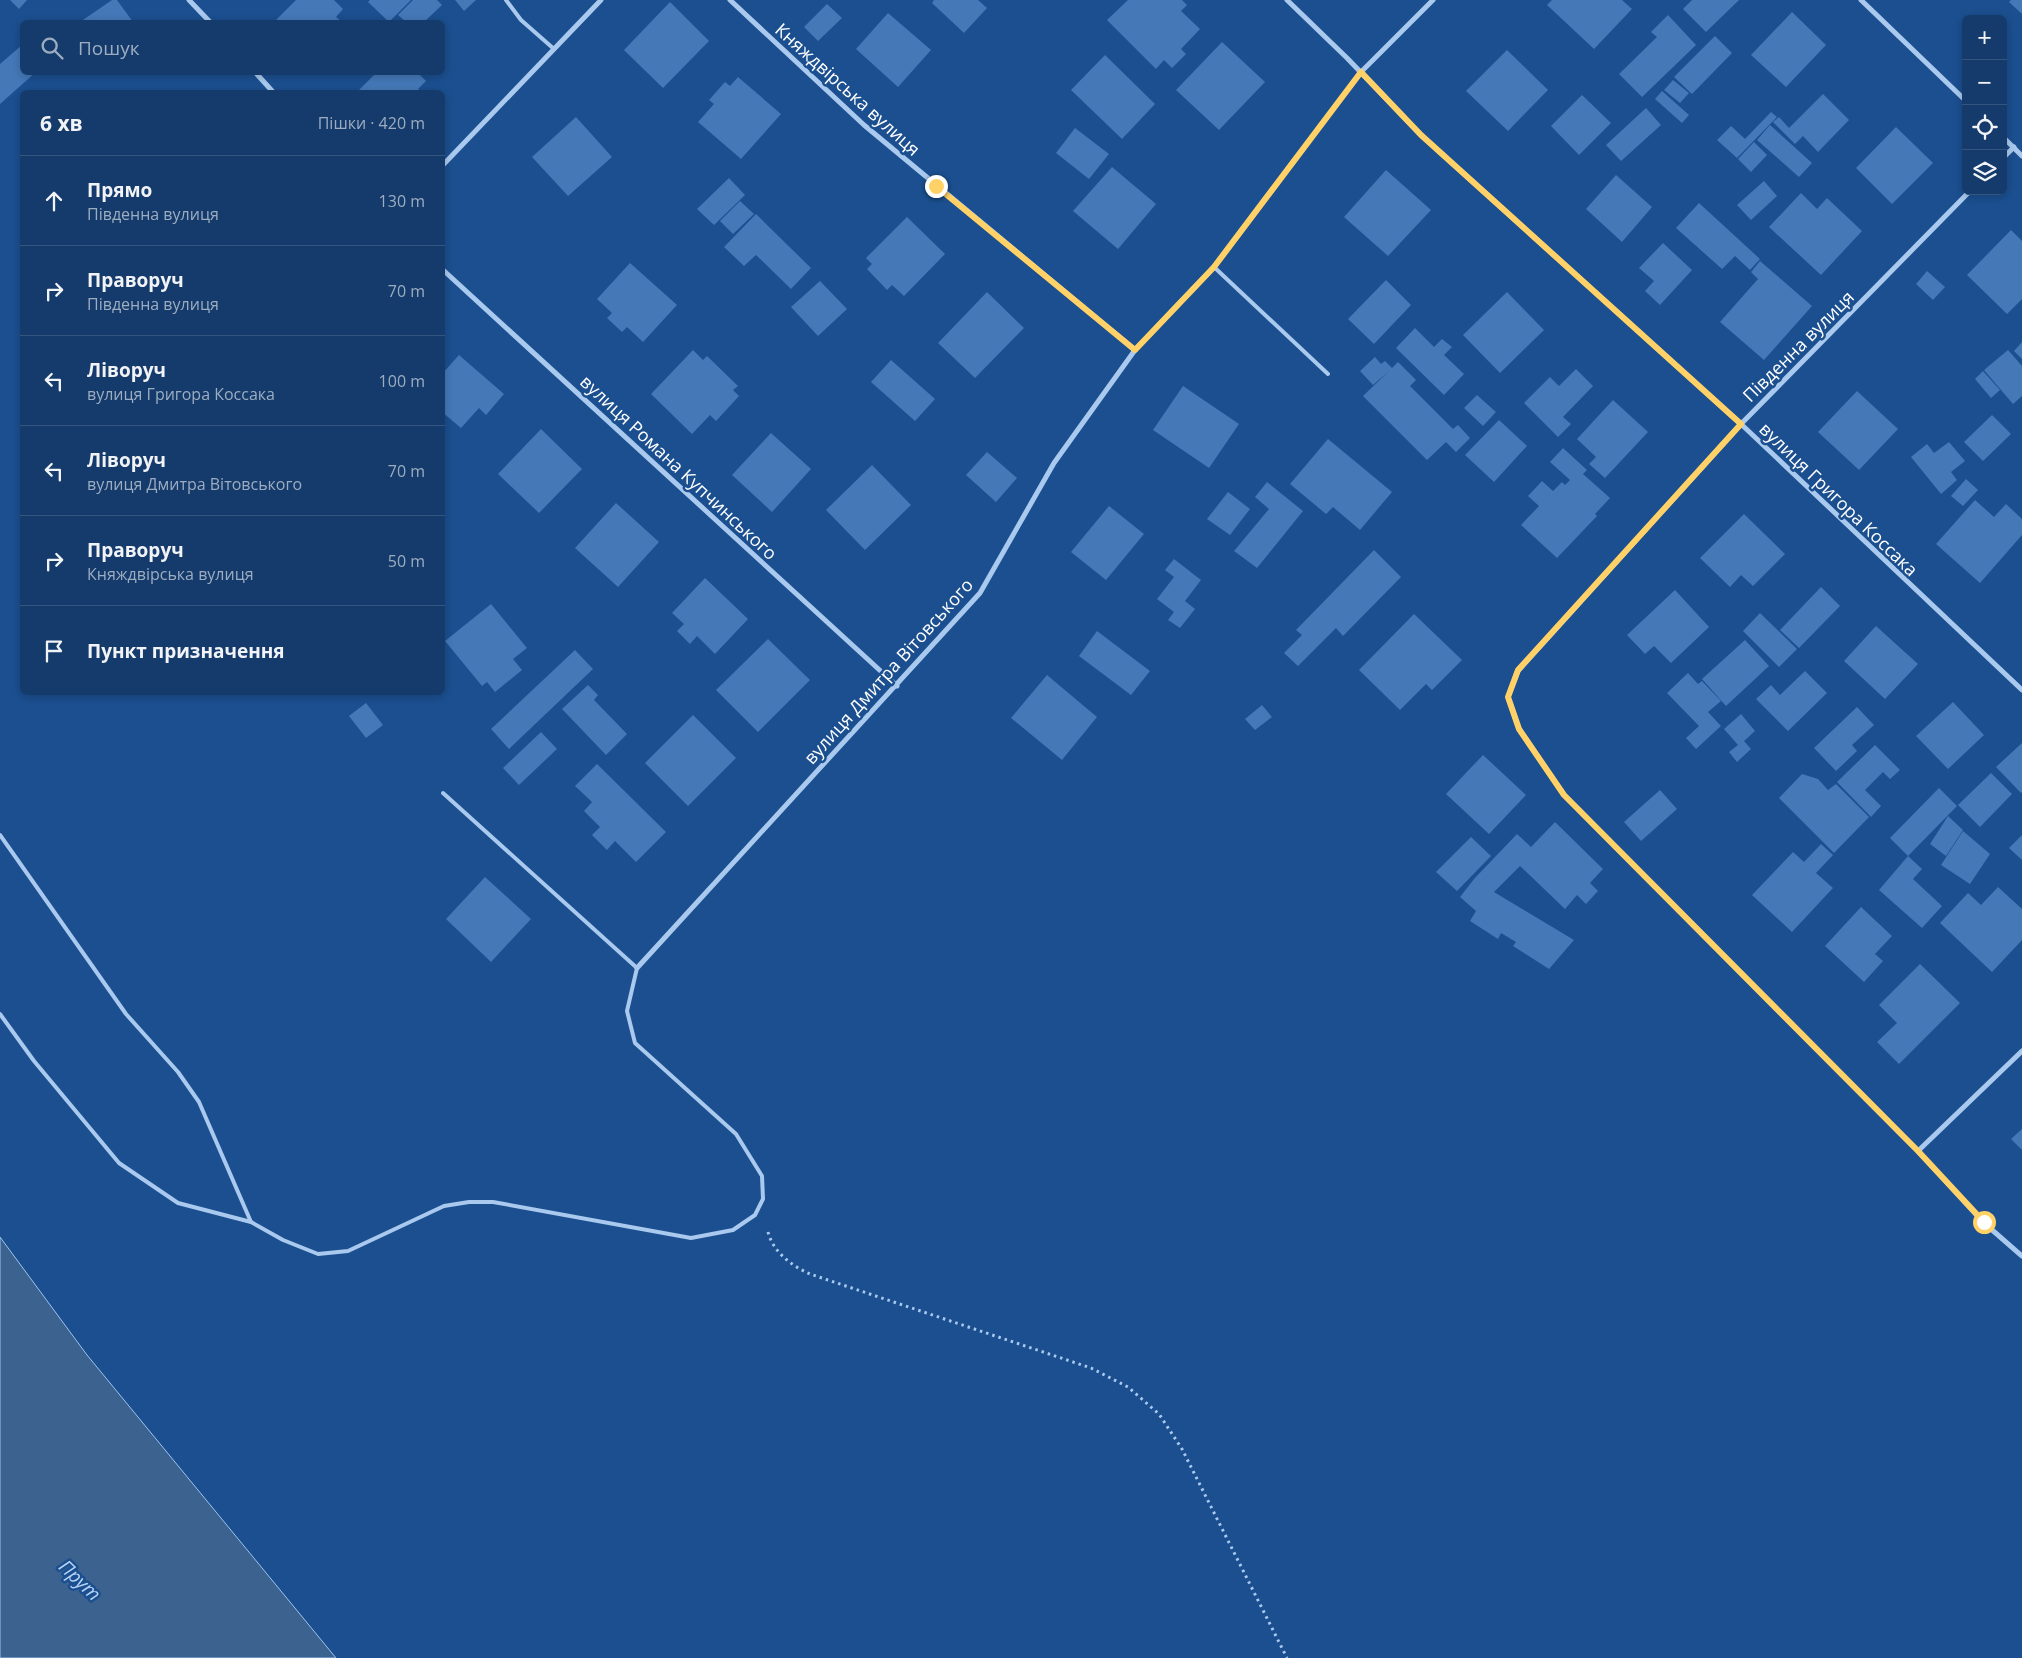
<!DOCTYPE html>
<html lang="uk">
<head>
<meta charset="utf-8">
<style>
  :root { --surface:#143b6b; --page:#1d4271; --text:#f1f3f6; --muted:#9dadc1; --line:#33557e }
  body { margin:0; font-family:"Open Sans",sans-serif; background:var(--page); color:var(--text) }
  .controls { position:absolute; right:15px; top:15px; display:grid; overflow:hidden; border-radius:8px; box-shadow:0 2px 8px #0003 }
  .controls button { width:45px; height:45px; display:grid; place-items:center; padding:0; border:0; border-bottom:1px solid var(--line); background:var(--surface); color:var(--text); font:25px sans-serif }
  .stop { position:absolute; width:15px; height:15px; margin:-11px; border:4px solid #ffd166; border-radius:50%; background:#fff }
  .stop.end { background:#ffd166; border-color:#fff; box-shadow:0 1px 5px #0008 }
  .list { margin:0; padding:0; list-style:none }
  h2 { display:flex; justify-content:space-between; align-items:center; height:65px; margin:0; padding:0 20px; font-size:21px }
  h2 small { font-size:16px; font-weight:400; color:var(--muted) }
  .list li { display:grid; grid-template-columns:32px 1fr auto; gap:15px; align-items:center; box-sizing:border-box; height:90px; padding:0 20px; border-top:1px solid var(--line) }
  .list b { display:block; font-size:19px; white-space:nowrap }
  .list p { margin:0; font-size:16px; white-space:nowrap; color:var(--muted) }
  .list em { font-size:16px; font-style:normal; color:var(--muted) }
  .icon { flex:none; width:28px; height:28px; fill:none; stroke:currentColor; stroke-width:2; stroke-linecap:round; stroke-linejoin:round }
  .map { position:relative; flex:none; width:2022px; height:1658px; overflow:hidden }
  .search { position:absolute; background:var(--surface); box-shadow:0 2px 8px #0003; left:20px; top:20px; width:425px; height:55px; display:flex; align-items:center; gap:12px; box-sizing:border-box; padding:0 18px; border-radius:8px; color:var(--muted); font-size:19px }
  .panel { position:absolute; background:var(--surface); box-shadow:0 2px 8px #0003; left:20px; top:90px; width:425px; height:605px; border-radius:8px }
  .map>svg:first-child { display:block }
  .water { fill:#3c6290; stroke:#9cc4f0 }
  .building { fill:#4478b7 }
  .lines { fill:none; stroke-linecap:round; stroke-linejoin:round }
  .path { stroke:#a9c9ee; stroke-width:3; stroke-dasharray:2.5 4; stroke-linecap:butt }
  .service { stroke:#a9c9ee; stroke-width:4 }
  .minor { stroke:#a9c9ee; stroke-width:5 }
  .route { stroke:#ffd166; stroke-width:6 }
  .labels { text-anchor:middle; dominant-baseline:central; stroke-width:5; stroke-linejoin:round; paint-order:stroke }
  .street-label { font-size:18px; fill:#fff; stroke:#1b4f8f }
  .water-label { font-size:19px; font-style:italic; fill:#b5d3f5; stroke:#1b4f8f }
</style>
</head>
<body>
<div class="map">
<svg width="2022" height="1658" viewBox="0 0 2022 1658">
  <rect width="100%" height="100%" fill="#1b4f8f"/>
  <polygon class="water" points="0,1237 87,1355 336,1658 0,1658"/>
  <g class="building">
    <polygon points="10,0 27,0 19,9"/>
    <polygon points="112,0 117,0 133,22 80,22"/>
    <polygon points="296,0 334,0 343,9 336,17 342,22 274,22"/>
    <polygon points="370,0 411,0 389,22 368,2"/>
    <polygon points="413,0 437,0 442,5 424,22 406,22 398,15"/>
    <polygon points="455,0 476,0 464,11"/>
    <polygon points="934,0 978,0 987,8 964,33 932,3"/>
    <polygon points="1128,0 1182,0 1187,5 1181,11 1200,29 1181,49 1186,54 1172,68 1164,60 1156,69 1107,20"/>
    <polygon points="1552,0 1622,0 1632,9 1594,49 1547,5"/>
    <polygon points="1692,0 1739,0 1706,32 1683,9"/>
    <polygon points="2011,0 2022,0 2022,14 2009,2"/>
    <polygon points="670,2 709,41 663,88 624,50"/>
    <polygon points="827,4 842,18 818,41 804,27"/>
    <polygon points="1792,12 1826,45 1786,87 1751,55"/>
    <polygon points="888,13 931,50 898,87 856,49"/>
    <polygon points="1668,15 1696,45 1642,97 1619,74 1657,37 1651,32"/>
    <polygon points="1715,36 1732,53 1692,94 1674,77"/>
    <polygon points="1222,42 1265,82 1219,130 1176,90"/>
    <polygon points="22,45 22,72 36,72 0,104 0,64"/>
    <polygon points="1507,50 1548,90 1508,131 1466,91"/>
    <polygon points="1105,55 1155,104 1122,139 1071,90"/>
    <polygon points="377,72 417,72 426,81 418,89 422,92 357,92"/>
    <polygon points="738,77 781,114 741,159 698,122 714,104 709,100 725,82 730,86"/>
    <polygon points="1673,80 1689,93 1680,103 1664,90"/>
    <polygon points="1662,91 1689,115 1682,123 1655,99"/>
    <polygon points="1823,94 1849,120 1818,152 1803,136 1795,144 1773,122 1779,117 1789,128"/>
    <polygon points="1582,95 1611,123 1579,155 1551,126"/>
    <polygon points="1646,108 1661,125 1621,161 1606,145"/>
    <polygon points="1771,112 1777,117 1737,158 1717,140 1731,126 1745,139"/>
    <polygon points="576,117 612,157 568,196 532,157"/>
    <polygon points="1770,125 1812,163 1799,177 1757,140"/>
    <polygon points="1896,127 1933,163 1892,204 1856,168"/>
    <polygon points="1075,128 1109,154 1089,179 1056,153"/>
    <polygon points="1754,142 1767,155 1751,172 1738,159"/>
    <polygon points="1112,167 1156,204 1118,249 1073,211"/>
    <polygon points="1386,170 1431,210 1388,256 1344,217"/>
    <polygon points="1616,175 1652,207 1622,242 1586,209"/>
    <polygon points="729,178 745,195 714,225 697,209"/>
    <polygon points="1764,181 1777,196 1751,220 1737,205"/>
    <polygon points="1801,193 1817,209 1827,198 1862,231 1821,275 1769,227"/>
    <polygon points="740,201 754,214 733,234 720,221"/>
    <polygon points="1699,203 1760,259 1750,270 1735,256 1722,269 1676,228"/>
    <polygon points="756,214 811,268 791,289 756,255 744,266 724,247"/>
    <polygon points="907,217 945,254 904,296 892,285 887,290 867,269 872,264 866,258"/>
    <polygon points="2011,230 2022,241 2022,299 2007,314 1967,275"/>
    <polygon points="1663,243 1692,270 1660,305 1645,291 1654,281 1639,268"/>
    <polygon points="1760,261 1812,306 1764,360 1720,322 1758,279 1751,272"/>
    <polygon points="630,263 677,305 643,342 627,327 622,332 607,318 612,313 597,299"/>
    <polygon points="1927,271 1945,287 1933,300 1916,284"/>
    <polygon points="1386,280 1411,305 1374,344 1348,319"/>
    <polygon points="820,281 847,309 818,336 791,307"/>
    <polygon points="987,292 1024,328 975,378 938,343"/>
    <polygon points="1507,292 1544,330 1500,373 1463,335"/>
    <polygon points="1415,328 1434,347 1442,339 1452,347 1444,355 1464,374 1444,395 1396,348"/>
    <polygon points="2022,342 2022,359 2014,351"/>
    <polygon points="693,350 703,360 707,356 738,386 733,390 739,396 716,421 710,415 692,434 651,394"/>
    <polygon points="2008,350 2022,366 2022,396 2013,404 1984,370"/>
    <polygon points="459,355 504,394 486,415 479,408 461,428 442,412 442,374"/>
    <polygon points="1375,357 1381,364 1385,361 1392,368 1398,362 1416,380 1410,386 1453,429 1458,425 1470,438 1456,452 1446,442 1427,460 1363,396 1389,371 1373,385 1360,371"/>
    <polygon points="891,360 935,399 915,421 871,382"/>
    <polygon points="1576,369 1593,386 1563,417 1571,424 1558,437 1524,403 1550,377 1559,386"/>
    <polygon points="1983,371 2000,390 1991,398 1975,379"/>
    <polygon points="1183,386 1239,424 1209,468 1153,430"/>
    <polygon points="1857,391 1898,429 1859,470 1818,432"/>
    <polygon points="1477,395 1496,412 1483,426 1464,408"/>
    <polygon points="1613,400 1648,432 1605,478 1589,464 1596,457 1577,439"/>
    <polygon points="1992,415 2011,434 1983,461 1964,442"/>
    <polygon points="1499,420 1527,446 1494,482 1465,455"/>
    <polygon points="541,429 582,469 539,513 498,474"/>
    <polygon points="771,433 811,469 772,512 732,475"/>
    <polygon points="1328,439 1392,492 1360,530 1333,507 1326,514 1290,484"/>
    <polygon points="1949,442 1965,461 1951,472 1957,480 1941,494 1911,457 1927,444 1934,453"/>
    <polygon points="1563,448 1587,470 1583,474 1610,498 1595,514 1597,516 1557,558 1521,525 1539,506 1528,496 1542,481 1553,491 1562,482 1565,485 1570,480 1550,462"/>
    <polygon points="987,452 1017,478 996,502 966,475"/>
    <polygon points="872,465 911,505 865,550 826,510"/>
    <polygon points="1966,479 1978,490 1963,506 1951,496"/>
    <polygon points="1267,482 1303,511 1257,568 1234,551 1269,509 1255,497"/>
    <polygon points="1228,492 1250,509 1230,535 1207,519"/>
    <polygon points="1975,500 1994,517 2006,504 2022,519 2022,535 1980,583 1936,544"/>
    <polygon points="616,503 659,542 618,587 575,548"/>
    <polygon points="1109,506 1144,534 1106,580 1071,552"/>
    <polygon points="1744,514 1785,554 1753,586 1741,575 1730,587 1700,558"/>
    <polygon points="1374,550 1401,577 1343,636 1336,628 1298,666 1284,653 1302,635 1296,630"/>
    <polygon points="1174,559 1201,580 1185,601 1195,609 1180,628 1168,620 1174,612 1157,599 1174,577 1165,570"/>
    <polygon points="705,578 748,619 715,654 697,636 690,644 677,631 684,624 672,613"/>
    <polygon points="1821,587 1840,606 1799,648 1780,630"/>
    <polygon points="1675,590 1709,627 1671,663 1654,646 1645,654 1627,635"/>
    <polygon points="491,604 527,648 513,659 522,670 495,692 487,682 482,686 445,641"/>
    <polygon points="1760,613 1797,649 1779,667 1743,631"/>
    <polygon points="1414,614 1462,660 1432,690 1426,684 1400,710 1359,670"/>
    <polygon points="1876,626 1918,664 1885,699 1844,661"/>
    <polygon points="1097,631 1150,671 1131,695 1079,656"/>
    <polygon points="768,639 810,680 758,732 716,690"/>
    <polygon points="1745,640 1769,666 1726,706 1702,679"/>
    <polygon points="575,650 593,669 509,749 491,729"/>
    <polygon points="1805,671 1827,693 1788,731 1756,699 1771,685 1780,695"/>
    <polygon points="1688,673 1698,684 1702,681 1721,701 1708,712 1721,726 1696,749 1686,738 1699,726 1667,693"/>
    <polygon points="1047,675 1097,717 1062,760 1011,718"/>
    <polygon points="588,685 598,695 594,700 627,734 606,755 562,709"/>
    <polygon points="1953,702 1984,735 1948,769 1916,736"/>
    <polygon points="366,703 383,725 366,738 349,716"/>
    <polygon points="1262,705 1272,717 1255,730 1245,719"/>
    <polygon points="1857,707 1874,725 1852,745 1857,751 1836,771 1814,748"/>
    <polygon points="1741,714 1755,731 1744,741 1751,749 1737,762 1729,752 1738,745 1724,729"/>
    <polygon points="693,715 736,758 688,806 645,763"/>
    <polygon points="541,732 557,749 519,785 503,768"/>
    <polygon points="2022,743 2022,792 2021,793 1996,767"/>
    <polygon points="1875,745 1900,770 1890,779 1883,772 1865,790 1881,806 1871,817 1837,782"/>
    <polygon points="1483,755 1526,795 1489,834 1446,794"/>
    <polygon points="597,764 666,832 636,862 615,841 607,850 592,835 600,827 584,811 592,802 575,786"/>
    <polygon points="1991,773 2012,794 1980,827 1958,805"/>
    <polygon points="1802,774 1818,779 1828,790 1836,784 1869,817 1834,853 1779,798"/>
    <polygon points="1939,788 1957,806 1908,856 1890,838"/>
    <polygon points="1660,790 1677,809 1641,841 1624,822"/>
    <polygon points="1948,816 1963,830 1946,856 1930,844"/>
    <polygon points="1555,822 1603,869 1590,883 1598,891 1586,904 1577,895 1565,909 1520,866 1494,892 1574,940 1549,969 1513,946 1516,942 1501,933 1498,939 1470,921 1476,911 1460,897 1474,879 1517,834 1531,847"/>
    <polygon points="1963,831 1990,854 1970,884 1941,865"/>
    <polygon points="2022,835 2022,860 2009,848"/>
    <polygon points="1471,837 1491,856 1457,891 1436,872"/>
    <polygon points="1821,844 1833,855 1816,873 1833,888 1792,932 1752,895 1793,852 1804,862"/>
    <polygon points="1908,856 1922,869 1913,879 1942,906 1922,928 1879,890"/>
    <polygon points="485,877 531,919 491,962 446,919"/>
    <polygon points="1998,887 2022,909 2022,940 1992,972 1940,923 1968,893 1981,905"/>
    <polygon points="1861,907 1892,936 1875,954 1883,961 1864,982 1825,946"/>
    <polygon points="1920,964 1960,1003 1899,1064 1877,1042 1897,1023 1879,1005"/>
    <polygon points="2022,1129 2022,1150 2011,1139"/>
  </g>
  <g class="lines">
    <path class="path" d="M768 1232C773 1252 792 1266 810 1274L1091 1368 1128 1387 1159 1414 1182 1449 1287 1658"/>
    <g class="service">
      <polyline points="506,0 521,20 554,49"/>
      <polyline points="1214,267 1328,374"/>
      <polyline points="0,835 126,1014 178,1072 199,1102 251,1222"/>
      <polyline points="0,1014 34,1061 119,1163 178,1203 251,1222 283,1240 318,1254 348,1251 444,1206 469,1202 493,1202 691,1238 733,1230 755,1215 763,1199 762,1176 736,1134 635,1043 627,1011 637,968 443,793"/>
    </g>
    <g class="minor">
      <polyline points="189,0 210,22"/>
      <polyline points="730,0 864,125 1135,350"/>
      <polyline points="1287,0 1347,58 1421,135 1741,424 2022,690"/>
      <polyline points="1861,0 1966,101"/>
      <polyline points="255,72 273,92"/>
      <polyline points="2003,137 2022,156"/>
      <polyline points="2003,158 2014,147"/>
      <polyline points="442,166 601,0"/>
      <polyline points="1970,191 1741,424 1518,671 1508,697 1519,729 1564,795 1918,1151 1983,1222 2022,1256"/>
      <polyline points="442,269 897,686"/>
      <polyline points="637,968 980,593 1054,463 1135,350 1214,267 1361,72 1433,0"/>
      <polyline points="1918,1151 2022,1051"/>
    </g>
  </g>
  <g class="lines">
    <polyline class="route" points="936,186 1135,350 1214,267 1361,72 1421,135 1741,424 1518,670 1508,697 1519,729 1564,795 1918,1151 1984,1222"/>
  </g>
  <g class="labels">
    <g class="street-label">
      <text transform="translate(848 89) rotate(42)">Княждвірська вулиця</text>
      <text transform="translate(1798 346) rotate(-45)">Південна вулиця</text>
      <text transform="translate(679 467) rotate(43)">вулиця Романа Купчинського</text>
      <text transform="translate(1839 499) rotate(44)">вулиця Григора Коссака</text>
      <text transform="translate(888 671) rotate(-48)">вулиця Дмитра Вітовського</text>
    </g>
    <g class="water-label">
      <text transform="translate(80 1580) rotate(44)">Прут</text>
    </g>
  </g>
</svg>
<div class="controls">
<button>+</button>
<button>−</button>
<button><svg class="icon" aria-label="locate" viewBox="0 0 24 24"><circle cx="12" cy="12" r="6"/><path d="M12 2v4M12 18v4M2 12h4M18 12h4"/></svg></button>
<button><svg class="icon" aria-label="layers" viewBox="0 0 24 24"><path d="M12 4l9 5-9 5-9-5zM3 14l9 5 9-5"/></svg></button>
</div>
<div class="stop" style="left:1984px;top:1222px"></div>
<div class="stop end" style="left:936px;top:186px"></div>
<div class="search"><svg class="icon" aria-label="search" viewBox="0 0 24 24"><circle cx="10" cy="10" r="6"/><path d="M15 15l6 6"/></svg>Пошук</div>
<section class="panel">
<h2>6 хв<small>Пішки · 420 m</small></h2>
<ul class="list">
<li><svg class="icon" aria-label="ahead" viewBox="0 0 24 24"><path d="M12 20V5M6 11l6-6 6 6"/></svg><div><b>Прямо</b><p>Південна вулиця</p></div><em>130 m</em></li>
<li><svg class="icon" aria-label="right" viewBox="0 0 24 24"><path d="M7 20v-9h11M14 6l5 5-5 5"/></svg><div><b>Праворуч</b><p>Південна вулиця</p></div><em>70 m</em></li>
<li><svg class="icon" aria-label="left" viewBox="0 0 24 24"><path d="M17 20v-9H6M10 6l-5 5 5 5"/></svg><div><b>Ліворуч</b><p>вулиця Григора Коссака</p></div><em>100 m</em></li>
<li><svg class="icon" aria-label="left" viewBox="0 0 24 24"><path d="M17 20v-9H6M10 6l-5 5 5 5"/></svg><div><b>Ліворуч</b><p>вулиця Дмитра Вітовського</p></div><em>70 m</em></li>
<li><svg class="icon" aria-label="right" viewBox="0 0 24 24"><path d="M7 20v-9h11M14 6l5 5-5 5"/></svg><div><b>Праворуч</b><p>Княждвірська вулиця</p></div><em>50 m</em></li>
<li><svg class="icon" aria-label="arrive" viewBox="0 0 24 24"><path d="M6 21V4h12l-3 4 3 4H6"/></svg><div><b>Пункт призначення</b></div></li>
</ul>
</section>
</div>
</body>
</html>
